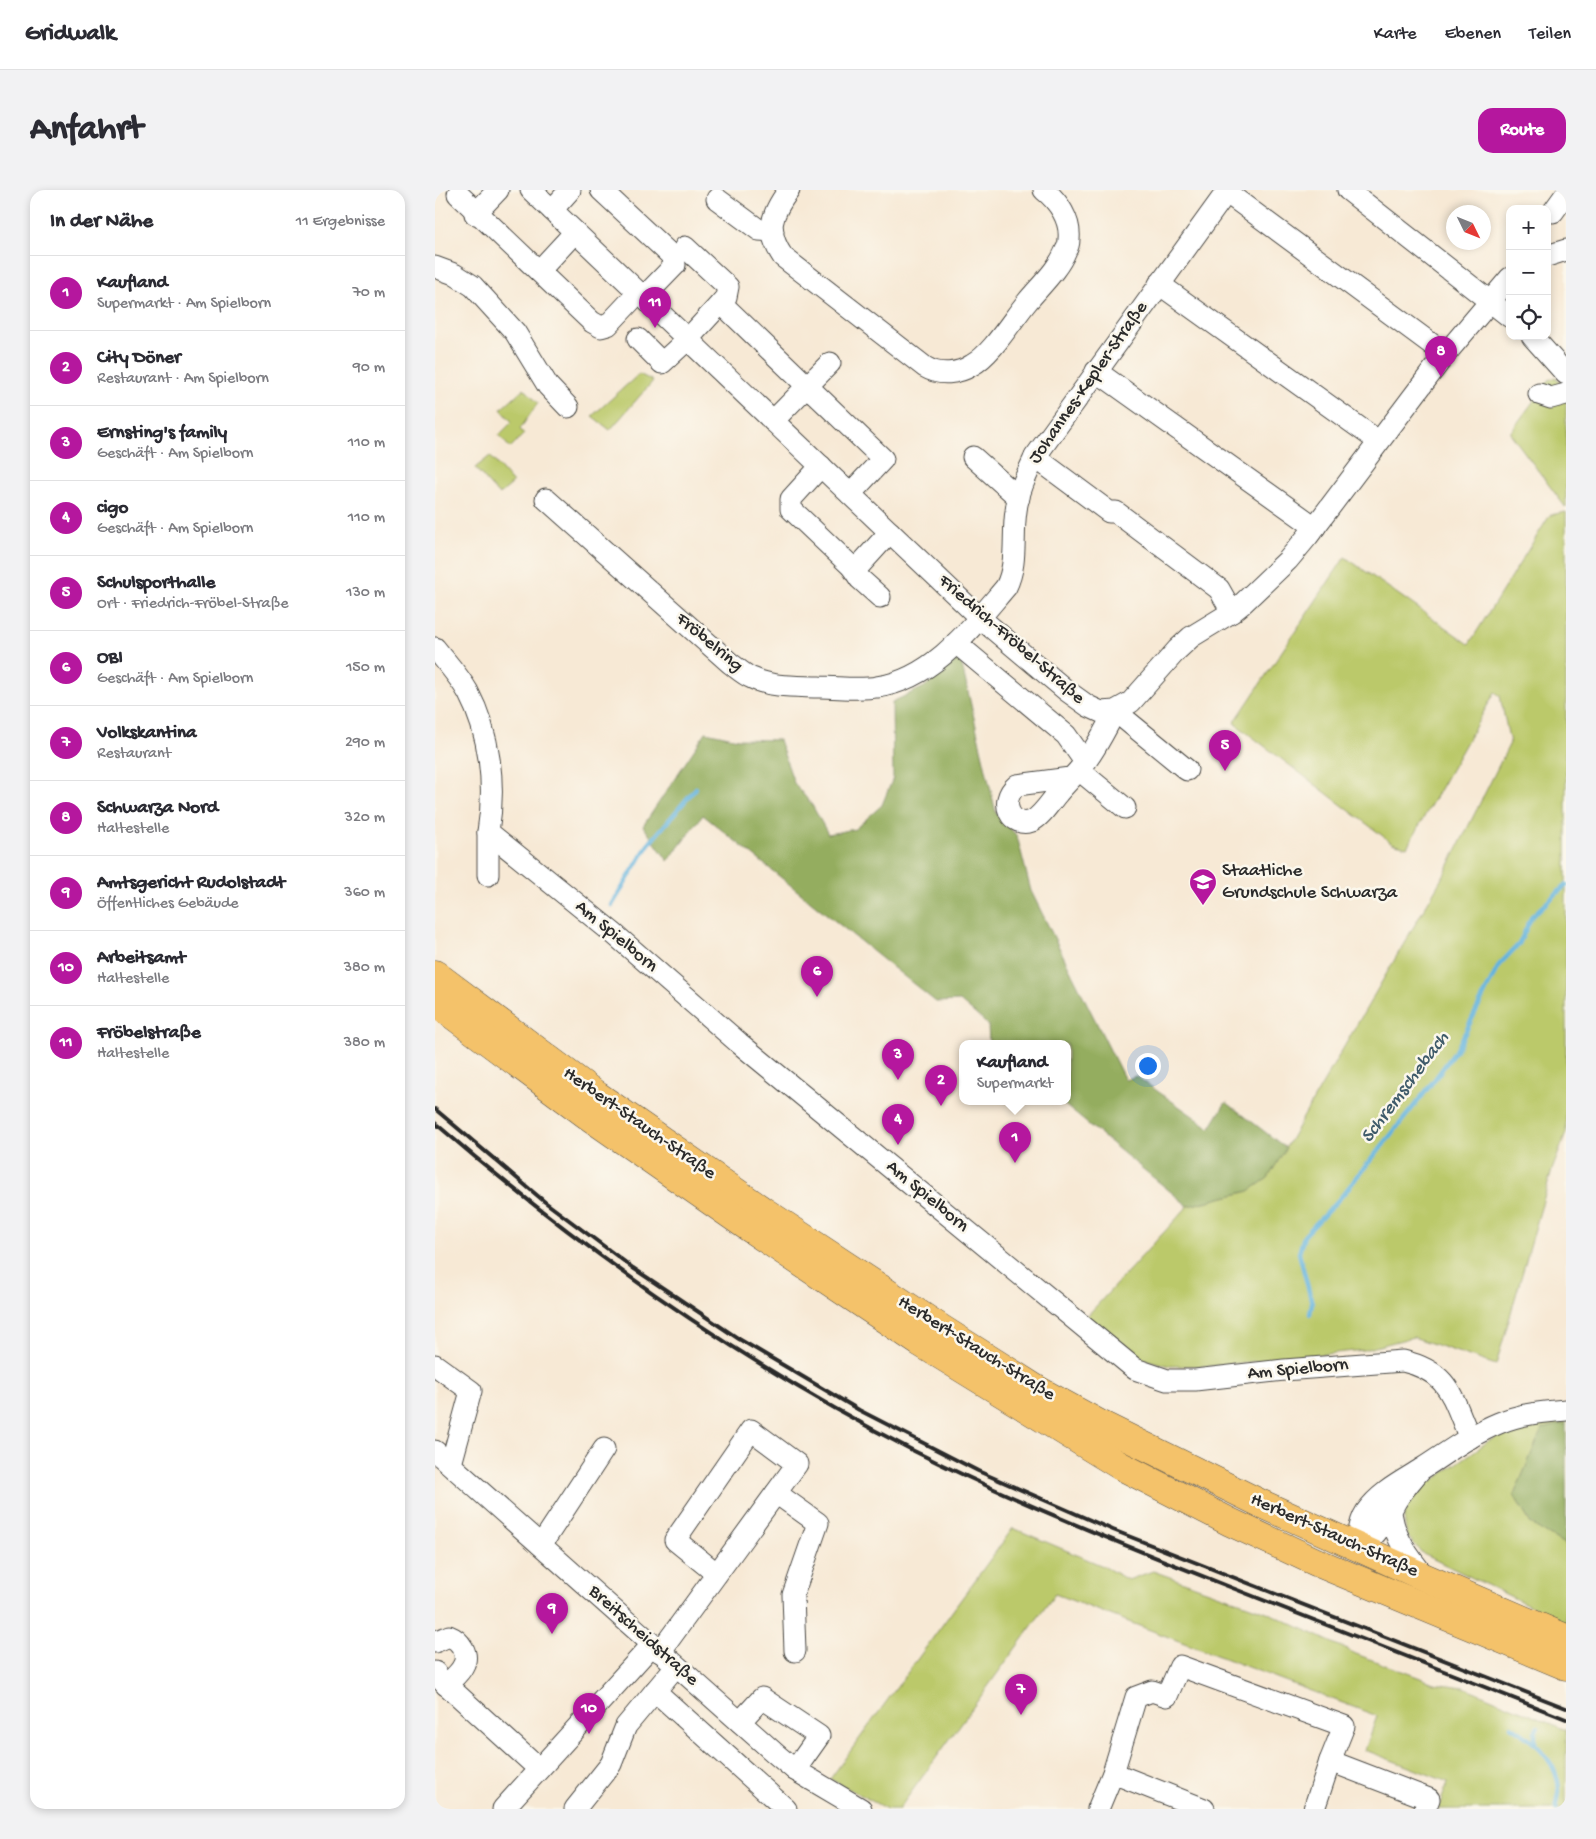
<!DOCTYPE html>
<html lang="de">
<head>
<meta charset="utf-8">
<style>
  :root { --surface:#fff; --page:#f2f2f3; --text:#2b2b33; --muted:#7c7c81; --line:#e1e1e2; --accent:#b5179e }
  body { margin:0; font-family:"Gochi Hand",sans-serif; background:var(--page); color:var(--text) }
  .controls { position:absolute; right:15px; top:15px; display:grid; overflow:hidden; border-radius:10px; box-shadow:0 2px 8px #0003 }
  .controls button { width:45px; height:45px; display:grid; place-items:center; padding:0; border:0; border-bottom:1px solid var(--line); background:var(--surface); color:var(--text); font:25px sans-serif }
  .compass { position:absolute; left:1011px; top:15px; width:45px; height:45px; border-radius:50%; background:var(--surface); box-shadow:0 2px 8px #0003; rotate:133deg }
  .you { position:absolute; left:712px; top:875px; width:18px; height:18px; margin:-12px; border:4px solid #fff; border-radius:50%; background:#1a73e8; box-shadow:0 0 0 8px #1a73e833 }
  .badge { display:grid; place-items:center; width:32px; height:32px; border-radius:50%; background:var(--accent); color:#fff; font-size:16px; font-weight:700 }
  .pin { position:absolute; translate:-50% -41px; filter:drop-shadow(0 1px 2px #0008) }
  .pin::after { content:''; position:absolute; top:26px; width:18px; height:15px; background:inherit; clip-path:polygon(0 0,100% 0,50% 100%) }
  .popup { position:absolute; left:524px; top:850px; width:112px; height:65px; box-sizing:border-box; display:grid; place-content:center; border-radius:10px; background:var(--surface); filter:drop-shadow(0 1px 4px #0005); font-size:16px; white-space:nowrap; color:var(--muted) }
  .popup b { font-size:19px; color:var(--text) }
  .popup::after { content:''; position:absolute; left:50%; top:100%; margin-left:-10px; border:10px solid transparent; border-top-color:var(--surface) }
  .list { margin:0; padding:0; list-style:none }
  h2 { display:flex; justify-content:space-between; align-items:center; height:65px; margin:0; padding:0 20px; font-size:21px }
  h2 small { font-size:16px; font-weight:400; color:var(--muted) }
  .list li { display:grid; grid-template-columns:32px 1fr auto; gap:15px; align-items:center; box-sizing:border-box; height:75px; padding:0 20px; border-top:1px solid var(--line) }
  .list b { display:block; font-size:19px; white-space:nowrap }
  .list p { margin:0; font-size:16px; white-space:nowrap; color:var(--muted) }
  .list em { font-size:16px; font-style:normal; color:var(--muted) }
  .icon { flex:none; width:28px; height:28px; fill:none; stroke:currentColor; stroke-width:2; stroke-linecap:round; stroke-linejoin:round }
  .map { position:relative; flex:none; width:1131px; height:1619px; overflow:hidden; border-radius:15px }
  header { display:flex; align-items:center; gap:30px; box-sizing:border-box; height:70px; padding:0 25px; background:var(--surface); border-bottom:1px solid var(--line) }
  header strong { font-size:24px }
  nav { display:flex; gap:28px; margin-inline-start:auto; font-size:18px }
  .intro { display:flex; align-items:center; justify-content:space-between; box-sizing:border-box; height:120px; padding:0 30px }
  h1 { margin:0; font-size:35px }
  .button { padding:12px 22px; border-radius:15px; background:var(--accent); color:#fff; font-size:18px; font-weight:700 }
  main { display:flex; gap:30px; padding:0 30px }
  aside { flex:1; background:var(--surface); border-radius:15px; box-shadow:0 2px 8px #0003 }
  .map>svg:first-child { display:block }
  .green { fill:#bbc96b; stroke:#737a4b }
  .forest { fill:#94ad5f; stroke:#606c45 }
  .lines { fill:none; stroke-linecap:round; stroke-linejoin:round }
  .stream { stroke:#63b4de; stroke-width:4.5 }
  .minor-casing { stroke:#4a4844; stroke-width:23 }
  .major-casing { stroke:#4a4844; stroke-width:29 }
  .minor { stroke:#fff; stroke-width:21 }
  .major { stroke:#f4c26a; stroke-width:28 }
  .rail { stroke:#2b2b2b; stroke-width:4 }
  .labels { text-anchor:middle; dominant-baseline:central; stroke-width:5; stroke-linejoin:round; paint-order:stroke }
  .street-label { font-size:19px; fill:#2b2b2b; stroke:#fbf7ec }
  .poi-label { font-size:19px; fill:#2b2b2b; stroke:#fbf7ec; text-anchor:start }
  .water-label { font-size:20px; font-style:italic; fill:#3f5b6a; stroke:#fbf7ec }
</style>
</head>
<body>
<header>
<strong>Gridwalk</strong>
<nav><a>Karte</a><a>Ebenen</a><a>Teilen</a></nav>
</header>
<div class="intro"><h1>Anfahrt</h1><a class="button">Route</a></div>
<main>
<aside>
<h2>In der Nähe<small>11 Ergebnisse</small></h2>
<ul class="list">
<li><span class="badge">1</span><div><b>Kaufland</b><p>Supermarkt · Am Spielborn</p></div><em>70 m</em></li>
<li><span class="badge">2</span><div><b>City Döner</b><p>Restaurant · Am Spielborn</p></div><em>90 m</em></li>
<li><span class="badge">3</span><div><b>Ernsting's family</b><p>Geschäft · Am Spielborn</p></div><em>110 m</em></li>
<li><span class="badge">4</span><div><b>cigo</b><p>Geschäft · Am Spielborn</p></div><em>110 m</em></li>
<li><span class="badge">5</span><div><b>Schulsporthalle</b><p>Ort · Friedrich-Fröbel-Straße</p></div><em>130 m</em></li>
<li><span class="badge">6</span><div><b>OBI</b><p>Geschäft · Am Spielborn</p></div><em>150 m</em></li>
<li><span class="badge">7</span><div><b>Volkskantina</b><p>Restaurant</p></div><em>290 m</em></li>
<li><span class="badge">8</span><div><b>Schwarza Nord</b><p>Haltestelle</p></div><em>320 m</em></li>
<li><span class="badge">9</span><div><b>Amtsgericht Rudolstadt</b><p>Öffentliches Gebäude</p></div><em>360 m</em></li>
<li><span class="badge">10</span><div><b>Arbeitsamt</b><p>Haltestelle</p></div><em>380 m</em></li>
<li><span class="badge">11</span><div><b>Fröbelstraße</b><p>Haltestelle</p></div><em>380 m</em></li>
</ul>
</aside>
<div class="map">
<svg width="1131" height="1619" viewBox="0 0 1131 1619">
  <rect width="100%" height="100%" fill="#fbf7ec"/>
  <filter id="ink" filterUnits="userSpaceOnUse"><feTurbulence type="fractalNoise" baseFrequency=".02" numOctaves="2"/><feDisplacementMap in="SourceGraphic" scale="10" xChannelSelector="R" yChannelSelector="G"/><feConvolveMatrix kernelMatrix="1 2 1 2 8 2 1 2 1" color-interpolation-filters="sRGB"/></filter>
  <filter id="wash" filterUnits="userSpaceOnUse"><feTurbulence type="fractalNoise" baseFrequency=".0096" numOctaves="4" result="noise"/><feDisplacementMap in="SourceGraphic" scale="20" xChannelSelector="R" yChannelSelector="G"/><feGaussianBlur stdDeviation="1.12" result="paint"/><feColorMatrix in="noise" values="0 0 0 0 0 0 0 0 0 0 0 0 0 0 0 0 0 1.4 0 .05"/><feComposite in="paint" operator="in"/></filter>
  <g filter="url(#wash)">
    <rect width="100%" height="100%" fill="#f7e9d5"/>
    <g class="green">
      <polygon points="204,184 218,191 175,240 157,226"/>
      <polygon points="1121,187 1131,203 1131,318 1075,243 1114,190"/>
      <polygon points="89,198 103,213 85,239 89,244 75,258 64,245 77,232 66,219"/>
      <polygon points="55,266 78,293 64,305 40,278"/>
      <polygon points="1131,322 1131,943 1116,983 1061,1175 978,1147 929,1160 776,1176 735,1176 708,1169 652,1126 753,1016 814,1001 833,988 1011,681 1075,553 1065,506 1060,502 972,657 957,653 799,533 910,367 1034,454 1115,325"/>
      <polygon points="1117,1231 1131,1231 1131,1234 1107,1239 1079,1305 1096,1334 1131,1355 1131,1435 1112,1424 988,1364 972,1346 969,1329 973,1313 993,1294 1055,1250 1078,1240"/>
      <polygon points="578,1338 668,1376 693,1390 718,1381 832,1422 921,1464 999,1493 1029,1497 1131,1540 1131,1619 1003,1619 1013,1592 930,1560 942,1526 620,1404 464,1619 452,1619 395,1589"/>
    </g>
    <g class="forest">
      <polygon points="525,467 561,623 582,646 596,701 690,890 701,886 775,938 791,912 851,958 833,988 814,1001 753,1016 626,912 632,912 632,854 556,854 554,853 553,835 525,811 501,812 268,625 233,671 208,636 271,542 303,549 344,550 359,593 377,615 393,644 420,639 447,615 458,588 457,512 489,497"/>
      <polygon points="1127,1234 1131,1234 1131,1355 1096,1334 1079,1305 1107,1239"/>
    </g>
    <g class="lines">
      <g class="stream">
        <polyline points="177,715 213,655 261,598"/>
        <polyline points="875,1124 877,1113 864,1063 869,1046 906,1007 988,905 1022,859 1064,775 1084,754 1097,726 1131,695"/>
        <path d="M1076 1536C1098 1550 1123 1571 1124 1600 1124 1606 1122 1613 1121 1619"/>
        <polyline points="1100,1555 1100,1542 1103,1537"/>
      </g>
    </g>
  </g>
  <g filter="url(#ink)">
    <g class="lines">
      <g class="minor-casing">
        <g id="minor">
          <polyline points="96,0 545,428 632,501 653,516 666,522 680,521 696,512 742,460 756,447 797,422 807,414 853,370 873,346 1008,167 1075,88"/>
          <polyline points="166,0 239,68 240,75 209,107"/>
          <path d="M354 0C336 24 330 41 348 67L490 177C505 186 523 184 537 175 557 164 577 130 592 112 605 96 623 80 631 60 633 57 634 52 634 49 636 30 623 11 609 0"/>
          <polyline points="913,0 1075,127"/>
          <polyline points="791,2 1010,164"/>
          <polyline points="23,4 157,132 166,137 173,135 204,102"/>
          <polyline points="282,9 324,40 338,41"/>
          <polyline points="117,20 135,0"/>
          <polyline points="1118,22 1131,4"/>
          <polyline points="40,24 63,0"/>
          <polyline points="1112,66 1131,60"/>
          <polyline points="0,77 19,84 38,96 80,142 113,196 133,217"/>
          <polyline points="104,81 140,42"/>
          <polyline points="724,94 943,251"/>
          <polyline points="286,113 448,269 415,304"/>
          <polyline points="1097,146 1131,184"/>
          <polyline points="203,149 227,173 253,149 286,113 291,107 293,97 250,57"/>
          <polyline points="661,181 880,337"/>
          <polyline points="1104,204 1116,208 1131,204"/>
          <polyline points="338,231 395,173"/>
          <polyline points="538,267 584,308"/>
          <polyline points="600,267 674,322 681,322 784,399 797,422"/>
          <polyline points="386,276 356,309 356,319 417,377 424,376 455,342"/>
          <path d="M111 309 295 473C302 478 309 485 317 488 338 498 362 496 385 497 403 497 424 500 442 497 498 489 536 438 571 397 583 373 577 347 581 321 583 302 592 284 600 267L793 0"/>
          <polyline points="417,377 425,389 445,407"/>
          <polyline points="521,453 631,545 650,572"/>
          <path d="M0 458C11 472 24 486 33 502 55 544 61 595 53 642L178 743 304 853 700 1179 732 1190H760L849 1180 968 1171C1016 1182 1017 1209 1035 1248"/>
          <polyline points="680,521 752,580"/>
          <polyline points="644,580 690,618"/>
          <path d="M635 588 582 595C562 612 577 639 597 631 607 626 616 611 623 603 631 593 641 584 649 574 661 558 671 539 680 521"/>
          <polyline points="53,685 53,642"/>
          <polyline points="0,1175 36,1201 16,1274"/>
          <polyline points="0,1261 342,1565 360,1580 426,1619"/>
          <path d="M986 1279C977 1290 968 1300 961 1311 951 1330 942 1346 924 1358 923 1345 924 1333 931 1322 946 1301 968 1291 988 1278 1013 1262 1037 1244 1064 1233 1085 1224 1108 1222 1131 1220"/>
          <polyline points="341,1303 383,1333 358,1405 360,1461"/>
          <path d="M956 1323C960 1349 974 1367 990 1387"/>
          <polyline points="106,1355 169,1259"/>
          <path d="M0 1452 14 1446C25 1450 35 1464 28 1476 25 1483 17 1489 11 1495"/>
          <polyline points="225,1462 362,1274 316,1240 240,1350 282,1384"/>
          <polyline points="0,1482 5,1489 104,1579"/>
          <polyline points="220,1501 351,1619"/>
          <polyline points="305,1532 327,1508 384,1546 360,1580"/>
          <polyline points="678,1583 769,1619"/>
          <polyline points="68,1619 217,1455"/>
          <polyline points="140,1619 176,1574 191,1536 241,1476"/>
          <polyline points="663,1619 678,1583 701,1507 717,1501 732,1506 745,1476 909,1536 895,1571"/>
          <polyline points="879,1619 895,1571 994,1609 990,1619"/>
        </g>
      </g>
      <g class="major-casing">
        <g id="major">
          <polyline points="0,784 163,906 327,1020 507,1139 603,1200 663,1233 825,1313 991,1388 1131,1448"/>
          <polyline points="0,812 152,925 313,1037 484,1152 684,1275 795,1332 881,1372 1131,1476"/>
        </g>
      </g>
      <use href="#minor" class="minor"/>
      <use href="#major" class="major"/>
      <g class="rail">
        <polyline points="0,919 110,1012 198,1078 304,1149 424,1220 543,1281 678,1340 1131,1518"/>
        <path d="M0 933C147 1060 305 1172 479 1261 583 1313 691 1356 800 1399 910 1442 1021 1486 1131 1529"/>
      </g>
    </g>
  </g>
  <defs>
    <g id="school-pin" transform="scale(1.4375)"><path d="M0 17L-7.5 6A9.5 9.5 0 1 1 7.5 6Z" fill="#b5179e" stroke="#fbf7ec"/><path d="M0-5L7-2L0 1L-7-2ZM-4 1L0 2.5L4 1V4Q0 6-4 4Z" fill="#fff"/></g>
  </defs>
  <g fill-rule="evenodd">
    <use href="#school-pin" x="768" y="692"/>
  </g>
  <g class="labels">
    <g class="street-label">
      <text transform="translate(654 193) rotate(-55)">Johannes-Kepler-Straße</text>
      <text transform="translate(576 450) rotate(41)">Friedrich-Fröbel-Straße</text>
      <text transform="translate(274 453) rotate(40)">Fröbelring</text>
      <text transform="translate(181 747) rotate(40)">Am Spielborn</text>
      <text transform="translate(204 934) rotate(35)">Herbert-Stauch-Straße</text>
      <text transform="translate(492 1007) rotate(40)">Am Spielborn</text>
      <text transform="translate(541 1159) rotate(32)">Herbert-Stauch-Straße</text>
      <text transform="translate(863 1180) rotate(-5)">Am Spielborn</text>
      <text transform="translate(899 1346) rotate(24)">Herbert-Stauch-Straße</text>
      <text transform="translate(208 1446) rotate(42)">Breitscheidstraße</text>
    </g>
    <g class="poi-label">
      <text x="787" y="681">Staatliche<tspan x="787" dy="22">Grundschule Schwarza</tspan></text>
    </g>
    <g class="water-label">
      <text transform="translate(971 898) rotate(-53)">Schremschebach</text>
    </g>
  </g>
</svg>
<div class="controls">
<button>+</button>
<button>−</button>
<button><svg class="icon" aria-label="locate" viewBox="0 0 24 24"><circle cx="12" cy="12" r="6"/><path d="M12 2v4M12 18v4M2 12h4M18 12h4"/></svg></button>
</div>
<svg class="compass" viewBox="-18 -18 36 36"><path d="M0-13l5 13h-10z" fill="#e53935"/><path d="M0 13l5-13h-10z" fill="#7c7c81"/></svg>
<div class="you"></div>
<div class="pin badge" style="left:580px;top:973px">1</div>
<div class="popup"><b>Kaufland</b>Supermarkt</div>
<div class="pin badge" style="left:506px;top:916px">2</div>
<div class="pin badge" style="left:463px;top:890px">3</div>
<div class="pin badge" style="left:463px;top:955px">4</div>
<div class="pin badge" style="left:790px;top:581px">5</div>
<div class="pin badge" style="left:382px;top:807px">6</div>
<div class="pin badge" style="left:586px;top:1525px">7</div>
<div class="pin badge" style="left:1006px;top:187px">8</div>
<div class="pin badge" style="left:117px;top:1444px">9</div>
<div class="pin badge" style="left:154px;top:1544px">10</div>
<div class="pin badge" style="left:220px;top:138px">11</div>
</div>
</main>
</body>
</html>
